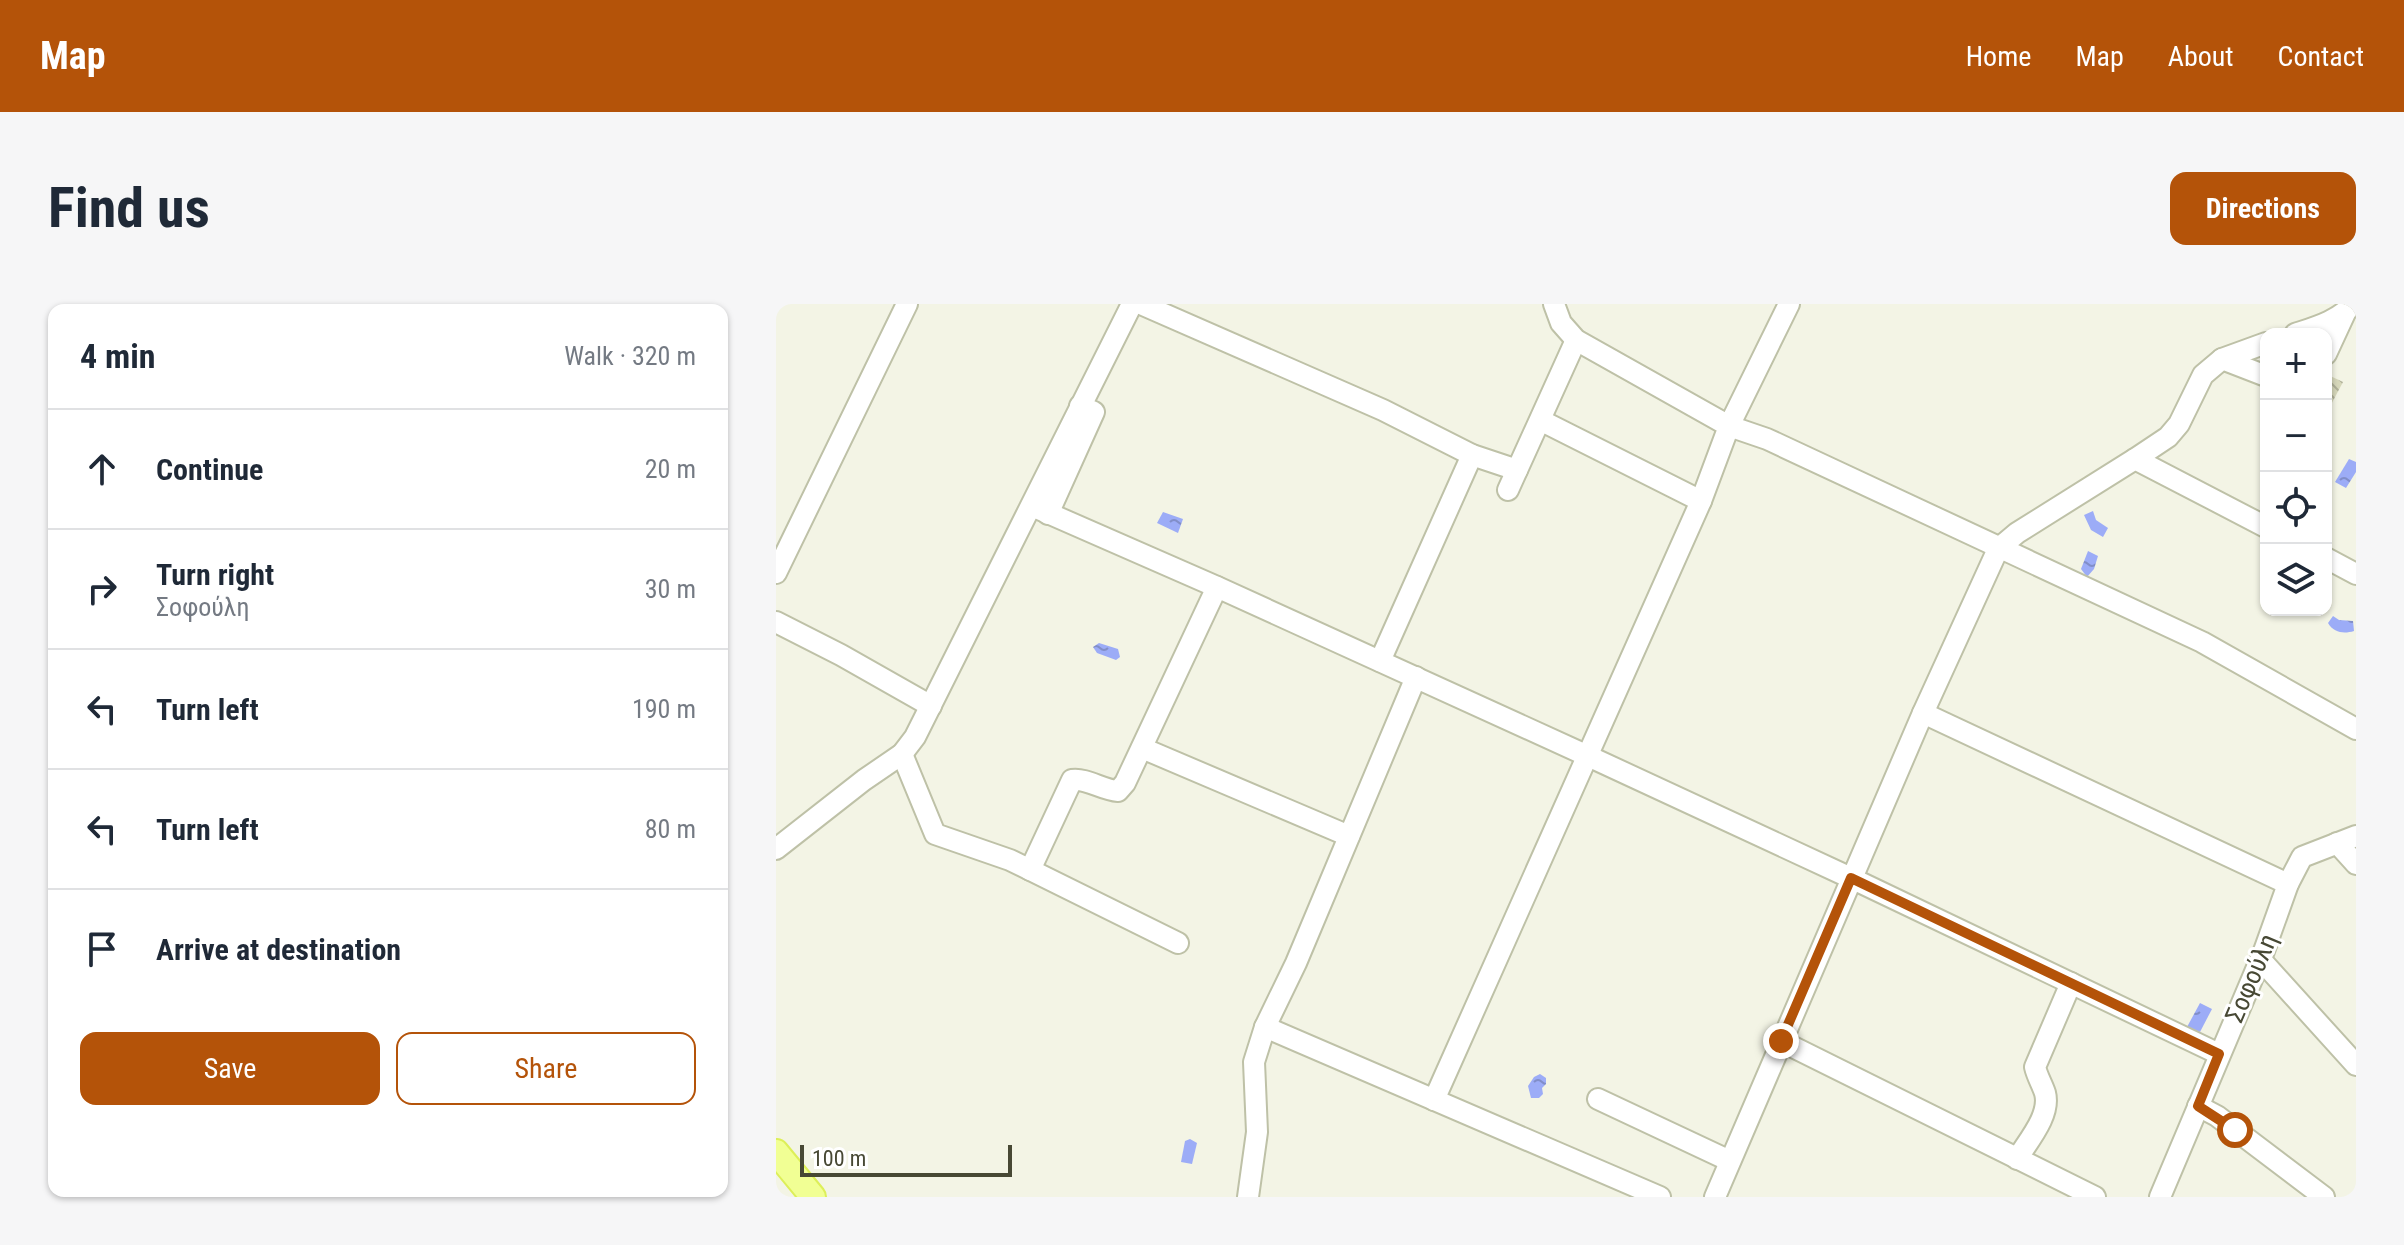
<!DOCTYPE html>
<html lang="en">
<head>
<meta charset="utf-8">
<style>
  :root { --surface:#fff; --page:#f6f6f7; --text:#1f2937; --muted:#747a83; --line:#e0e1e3; --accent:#b45309 }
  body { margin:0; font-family:"Roboto Condensed",sans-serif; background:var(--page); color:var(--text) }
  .controls { position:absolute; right:24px; top:24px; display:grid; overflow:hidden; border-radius:16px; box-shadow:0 2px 6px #0004 }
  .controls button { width:72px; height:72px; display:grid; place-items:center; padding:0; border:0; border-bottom:2px solid var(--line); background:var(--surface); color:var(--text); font:40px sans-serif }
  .scale { position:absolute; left:24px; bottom:20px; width:212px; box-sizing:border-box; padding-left:8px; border:4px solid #474834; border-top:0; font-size:22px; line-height:28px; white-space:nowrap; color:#474834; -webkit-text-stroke:6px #fff; paint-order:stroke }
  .stop { position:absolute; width:24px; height:24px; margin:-18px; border:6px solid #b45309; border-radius:50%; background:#fff }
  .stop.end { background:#b45309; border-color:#fff; box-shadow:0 2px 8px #0008 }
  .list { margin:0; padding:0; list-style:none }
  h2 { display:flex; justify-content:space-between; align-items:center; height:104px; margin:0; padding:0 32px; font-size:34px }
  h2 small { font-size:26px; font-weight:400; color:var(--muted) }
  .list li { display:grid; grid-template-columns:52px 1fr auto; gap:24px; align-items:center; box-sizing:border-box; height:120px; padding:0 32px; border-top:2px solid var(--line) }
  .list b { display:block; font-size:30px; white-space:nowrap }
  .list p { margin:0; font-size:26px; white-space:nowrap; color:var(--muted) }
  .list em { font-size:26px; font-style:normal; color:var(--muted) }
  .actions { display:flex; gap:16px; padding:24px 32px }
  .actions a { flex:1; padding:18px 0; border:2px solid var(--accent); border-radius:16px; text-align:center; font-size:28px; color:var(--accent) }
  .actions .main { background:var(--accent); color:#fff }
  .icon { flex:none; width:44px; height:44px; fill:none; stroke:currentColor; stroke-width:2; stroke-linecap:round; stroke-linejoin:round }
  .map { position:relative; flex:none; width:1580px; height:893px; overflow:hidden; border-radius:16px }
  header { display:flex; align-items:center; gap:48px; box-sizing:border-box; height:112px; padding:0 40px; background:var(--accent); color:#fff }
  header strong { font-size:38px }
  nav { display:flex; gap:44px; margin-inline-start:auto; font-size:28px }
  .intro { display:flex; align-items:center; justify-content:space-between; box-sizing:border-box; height:192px; padding:0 48px }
  h1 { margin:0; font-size:56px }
  .button { padding:20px 36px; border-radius:16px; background:var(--accent); color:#fff; font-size:28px; font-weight:700 }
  main { display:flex; gap:48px; padding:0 48px }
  aside { flex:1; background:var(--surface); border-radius:16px; box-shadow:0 2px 6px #0004 }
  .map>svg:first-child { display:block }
  .water { fill:url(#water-ripples) }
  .building { fill:url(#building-back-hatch) }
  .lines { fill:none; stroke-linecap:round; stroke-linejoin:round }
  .minor-casing { stroke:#bec1a7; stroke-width:24 }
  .major-casing { stroke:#ddef59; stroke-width:28 }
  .minor { stroke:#fff; stroke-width:20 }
  .major { stroke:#f1ff94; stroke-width:24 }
  .route { stroke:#b45309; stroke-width:10 }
  .labels { text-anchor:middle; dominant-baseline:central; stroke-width:6; stroke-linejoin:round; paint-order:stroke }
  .street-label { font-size:26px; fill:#474834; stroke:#fff }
</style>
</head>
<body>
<header>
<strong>Map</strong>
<nav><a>Home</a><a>Map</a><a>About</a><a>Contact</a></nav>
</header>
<div class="intro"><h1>Find us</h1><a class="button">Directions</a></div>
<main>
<aside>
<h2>4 min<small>Walk · 320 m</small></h2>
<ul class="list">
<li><svg class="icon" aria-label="ahead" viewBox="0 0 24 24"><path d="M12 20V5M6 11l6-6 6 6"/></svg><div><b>Continue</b></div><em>20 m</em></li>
<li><svg class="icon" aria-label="right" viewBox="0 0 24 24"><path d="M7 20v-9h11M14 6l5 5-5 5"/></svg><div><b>Turn right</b><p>Σοφούλη</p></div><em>30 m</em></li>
<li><svg class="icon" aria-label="left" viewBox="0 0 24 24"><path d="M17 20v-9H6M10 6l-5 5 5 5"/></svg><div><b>Turn left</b></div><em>190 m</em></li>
<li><svg class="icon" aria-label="left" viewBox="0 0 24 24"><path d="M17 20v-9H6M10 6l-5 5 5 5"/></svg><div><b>Turn left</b></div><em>80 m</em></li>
<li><svg class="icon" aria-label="arrive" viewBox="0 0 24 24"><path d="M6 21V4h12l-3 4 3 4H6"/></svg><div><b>Arrive at destination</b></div></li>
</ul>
<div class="actions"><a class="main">Save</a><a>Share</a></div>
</aside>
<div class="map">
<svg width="1580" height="893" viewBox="0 0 1580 893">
  <defs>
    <pattern id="water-ripples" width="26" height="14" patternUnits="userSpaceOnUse" patternTransform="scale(2)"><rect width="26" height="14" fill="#9cacf7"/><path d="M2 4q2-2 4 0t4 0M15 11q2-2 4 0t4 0" fill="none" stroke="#818ec9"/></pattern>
    <pattern id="building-back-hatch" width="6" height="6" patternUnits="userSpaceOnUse" patternTransform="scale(2)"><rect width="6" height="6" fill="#d6d7ba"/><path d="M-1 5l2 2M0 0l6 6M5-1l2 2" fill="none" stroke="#afb098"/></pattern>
  </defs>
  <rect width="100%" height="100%" fill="#f3f4e5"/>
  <g class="water">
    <polygon points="1573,155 1580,158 1580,168 1570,184 1559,178"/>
    <polygon points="1317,207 1320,216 1332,224 1327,233 1315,226 1308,211"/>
    <polygon points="387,208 407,215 402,229 381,219"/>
    <polygon points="1312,247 1322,252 1318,265 1311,273 1305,265"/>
    <path d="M1557 312 1563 316 1577 317 1578 327C1568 330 1558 329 1552 319Z"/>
    <polygon points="323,339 342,345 344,353 340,356 321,349 317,343"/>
    <polygon points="1424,699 1436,705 1424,728 1411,723"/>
    <polygon points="764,770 770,774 770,780 766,784 767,790 763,794 755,794 752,782 758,773"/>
    <polygon points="414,835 421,839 416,860 405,858 409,837"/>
  </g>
  <polygon class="building" points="1550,70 1567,78 1550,110"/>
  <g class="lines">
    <g class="minor-casing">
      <g id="minor">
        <polyline points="365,0 607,106 696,151 741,166"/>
        <polyline points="1013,0 953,122 991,135 1426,338 1580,425"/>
        <path d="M1519 30C1540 23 1562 17 1577 0"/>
        <polyline points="1550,50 1569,9"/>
        <polyline points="1446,55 1490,39"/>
        <polyline points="766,117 925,197"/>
        <polyline points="1359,155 1392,133 1403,120 1427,71 1446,55 1490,72"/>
        <polyline points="732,186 800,36"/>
        <polyline points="256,202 441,283 812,452 1075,574 1443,750"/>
        <polyline points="272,210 318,108 304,102"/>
        <polyline points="1550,254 1580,270"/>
        <polyline points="0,269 131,0"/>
        <polyline points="0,318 65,351 155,402"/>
        <polyline points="604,357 696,151"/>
        <polyline points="1147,409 1512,580"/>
        <polyline points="366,444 573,532"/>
        <polyline points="126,450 159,530 234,556 402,639"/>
        <polyline points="1561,539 1580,560"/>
        <polyline points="0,545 88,476 126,450 139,433 356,0"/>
        <path d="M254 566 296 476C311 474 326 486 342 487L349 479 441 283"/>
        <polyline points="1485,656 1580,761"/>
        <polyline points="489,723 884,893"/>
        <polyline points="1005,737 1319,893"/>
        <polyline points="822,795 954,857"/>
        <polyline points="658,796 925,197 953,122 800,36 785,19 778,0"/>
        <polyline points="1422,802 1441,812 1548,893"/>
        <path d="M1241 855C1252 837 1275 811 1269 789 1266 780 1261 772 1259 763L1295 679"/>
        <polyline points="472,893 481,828 478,758 489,723 520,659 640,373"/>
        <polyline points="939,893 1147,409 1222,245 1241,229 1359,155 1490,223"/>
        <polyline points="1384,893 1488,647 1512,580 1526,553 1580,532"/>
      </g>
    </g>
    <g class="major-casing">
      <polyline id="major" points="0,848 37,893"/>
    </g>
    <use href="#minor" class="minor"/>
    <use href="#major" class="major"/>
  </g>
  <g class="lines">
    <polyline class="route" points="1005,737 1075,574 1443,750 1422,802 1459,826"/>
  </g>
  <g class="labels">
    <g class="street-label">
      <text transform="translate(1475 674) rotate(-67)">Σοφούλη</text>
    </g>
  </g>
</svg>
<div class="controls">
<button>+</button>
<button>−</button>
<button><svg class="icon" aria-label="locate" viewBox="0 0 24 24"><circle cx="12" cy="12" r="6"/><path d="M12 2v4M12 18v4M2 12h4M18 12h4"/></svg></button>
<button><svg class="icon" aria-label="layers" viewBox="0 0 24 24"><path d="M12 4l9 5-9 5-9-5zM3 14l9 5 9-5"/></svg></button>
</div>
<div class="scale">100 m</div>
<div class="stop" style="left:1459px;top:826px"></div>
<div class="stop end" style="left:1005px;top:737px"></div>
</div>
</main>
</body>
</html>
